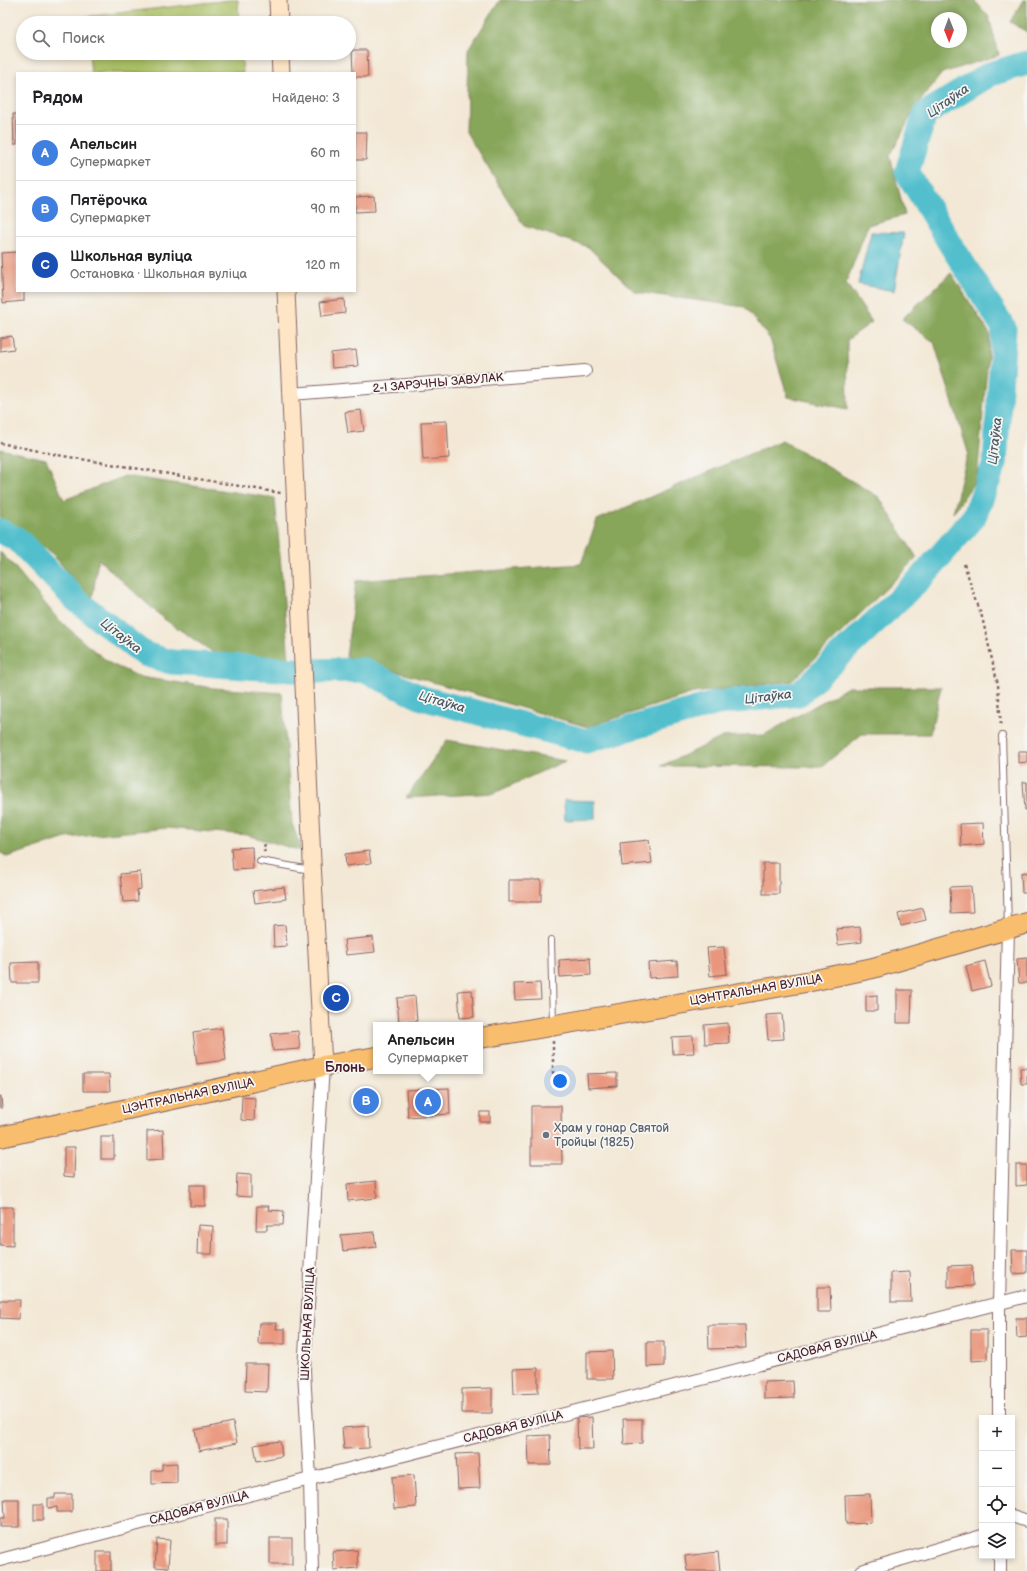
<!DOCTYPE html>
<html lang="ru">
<head>
<meta charset="utf-8">
<style>
  :root { --surface:#fff; --page:#f6f6f6; --text:#202124; --muted:#757577; --line:#e0e0e0; --accent:#111827 }
  body { margin:0; font-family:"Balsamiq Sans",sans-serif; background:var(--page); color:var(--text) }
  .controls { position:absolute; right:12px; bottom:12px; display:grid; overflow:hidden; border-radius:0px; box-shadow:0 2px 6px #0003 }
  .controls button { width:36px; height:36px; display:grid; place-items:center; padding:0; border:0; border-bottom:1px solid var(--line); background:var(--surface); color:var(--text); font:20px sans-serif }
  .compass { position:absolute; left:931px; top:12px; width:36px; height:36px; border-radius:50%; background:var(--surface); box-shadow:0 2px 6px #0003; rotate:179deg }
  .you { position:absolute; left:560px; top:1081px; width:14px; height:14px; margin:-10px; border:3px solid #fff; border-radius:50%; background:#1a73e8; box-shadow:0 0 0 6px #1a73e833 }
  .badge { display:grid; place-items:center; width:26px; height:26px; border-radius:50%; background:var(--accent); color:#fff; font-size:13px; font-weight:700 }
  .pin { position:absolute; translate:-50% -50%; border:2px solid #fff; box-shadow:0 1px 4px #0006 }
  .popup { position:absolute; left:373px; top:1022px; width:110px; height:52px; box-sizing:border-box; display:grid; place-content:center; border-radius:0px; background:var(--surface); filter:drop-shadow(0 1px 3px #0005); font-size:13px; white-space:nowrap; color:var(--muted) }
  .popup b { font-size:15px; color:var(--text) }
  .popup::after { content:''; position:absolute; left:50%; top:100%; margin-left:-8px; border:8px solid transparent; border-top-color:var(--surface) }
  .list { margin:0; padding:0; list-style:none }
  h2 { display:flex; justify-content:space-between; align-items:center; height:52px; margin:0; padding:0 16px; font-size:17px }
  h2 small { font-size:13px; font-weight:400; color:var(--muted) }
  .list li { display:grid; grid-template-columns:26px 1fr auto; gap:12px; align-items:center; box-sizing:border-box; height:56px; padding:0 16px; border-top:1px solid var(--line) }
  .list b { display:block; font-size:15px; white-space:nowrap }
  .list p { margin:0; font-size:13px; white-space:nowrap; color:var(--muted) }
  .list em { font-size:13px; font-style:normal; color:var(--muted) }
  .icon { flex:none; width:22px; height:22px; fill:none; stroke:currentColor; stroke-width:2; stroke-linecap:round; stroke-linejoin:round }
  .map { position:relative; flex:none; width:1027px; height:1571px; overflow:hidden }
  .search { position:absolute; background:var(--surface); box-shadow:0 2px 6px #0003; left:16px; top:16px; width:340px; height:44px; display:flex; align-items:center; gap:10px; box-sizing:border-box; padding:0 14px; border-radius:22px; color:var(--muted); font-size:15px }
  .panel { position:absolute; background:var(--surface); box-shadow:0 2px 6px #0003; left:16px; top:72px; width:340px; height:220px; border-radius:0px }
  .map>svg:first-child { display:block }
  .green { fill:#aac065; stroke:#7a7048 }
  .forest { fill:#87a65a; stroke:#686242; fill-rule:evenodd }
  .water { fill:#53bfcd; stroke:#4e6f7c }
  .lines { fill:none; stroke-linecap:round; stroke-linejoin:round }
  .river { stroke:#53bfcd; stroke-width:25 }
  .building { fill:#e9967c }
  .lane-casing { stroke:#856566; stroke-width:8 }
  .street-casing { stroke:#856566; stroke-width:14 }
  .secondary-casing { stroke:#856566; stroke-width:19 }
  .primary-casing { stroke:#856566; stroke-width:22 }
  .path { stroke:#856566; stroke-width:2.5; stroke-dasharray:3 3; stroke-linecap:butt }
  .lane { stroke:#fff; stroke-width:6 }
  .street { stroke:#fff; stroke-width:12 }
  .secondary { stroke:#fde5c5; stroke-width:17 }
  .primary { stroke:#f9be6d; stroke-width:20 }
  .worship-dot { fill:#6b7280; stroke:#f6f6f2; stroke-width:1.5 }
  .labels { text-anchor:middle; dominant-baseline:central; stroke-width:3.5; stroke-linejoin:round; paint-order:stroke }
  .street-label { font-size:12px; fill:#4a1f2b; stroke:#f6f6f2 }
  .worship-label { font-size:12px; fill:#5b616d; stroke:#f6f6f2; text-anchor:start }
  .water-label { font-size:13px; font-style:italic; fill:#4d5764; stroke:#f6f6f2 }
  .quarter-label { font-size:14px; font-weight:bold; fill:#4a1f2b; stroke:#f6f6f2 }
</style>
</head>
<body>
<div class="map">
<svg width="1027" height="1571" viewBox="0 0 1027 1571">
  <rect width="100%" height="100%" fill="#f6f6f2"/>
  <filter id="ink" filterUnits="userSpaceOnUse"><feTurbulence type="fractalNoise" baseFrequency=".025" numOctaves="2"/><feDisplacementMap in="SourceGraphic" scale="8" xChannelSelector="R" yChannelSelector="G"/><feConvolveMatrix kernelMatrix="1 2 1 2 8 2 1 2 1" color-interpolation-filters="sRGB"/></filter>
  <filter id="wash" filterUnits="userSpaceOnUse"><feTurbulence type="fractalNoise" baseFrequency=".012" numOctaves="4" result="noise"/><feDisplacementMap in="SourceGraphic" scale="16" xChannelSelector="R" yChannelSelector="G"/><feGaussianBlur stdDeviation="0.9" result="paint"/><feColorMatrix in="noise" values="0 0 0 0 0 0 0 0 0 0 0 0 0 0 0 0 0 1.4 0 .05"/><feComposite in="paint" operator="in"/></filter>
  <g filter="url(#wash)">
    <rect width="100%" height="100%" fill="#f3e8d5"/>
    <g class="green">
      <polygon points="230,0 238,0 239,23 85,23 84,17"/>
      <polygon points="89,53 241,53 243,73 91,73"/>
    </g>
    <g class="forest">
      <path d="M500 0H974L989 17 999 55 942 73 915 108 890 156 905 215 868 225 846 283 872 322 847 340 848 409 788 397 770 339 745 307 635 292 588 247 524 226 466 132 468 50ZM937 18H961V42H937Z"/>
      <polygon points="1023,0 1027,0 1027,32 1010,22"/>
      <polygon points="951,273 990,334 977,478 953,513 968,452 934,342 902,319"/>
      <polygon points="782,440 879,497 917,558 792,681 693,693 588,727 346,657 356,581 581,564 597,520"/>
      <polygon points="0,449 46,459 64,500 125,476 275,498 289,660 220,657 164,619 98,559 92,602 50,551 0,523"/>
      <polygon points="0,552 13,565 57,618 87,645 111,664 140,677 214,688 282,693 292,823 302,851 247,835 167,828 66,838 7,857 0,852"/>
      <polygon points="848,687 941,687 930,734 862,734 821,767 661,766 723,737 764,735"/>
      <polygon points="447,740 565,761 494,793 406,798"/>
    </g>
    <g class="water">
      <polygon points="871,232 904,233 894,291 858,284"/>
      <polygon points="564,800 595,801 595,819 565,820"/>
    </g>
    <g class="lines">
      <polyline class="river" points="0,531 17,539 76,600 144,654 171,662 307,671 363,670 422,698 586,741 717,703 799,694 922,577 974,517 995,463 1004,328 951,245 907,172 925,114 990,74 1027,63"/>
    </g>
    <g id="blocks">
      <g class="building">
        <polygon points="352,50 367,50 368,77 355,77 355,73 353,73"/>
        <polygon points="13,114 17,114 17,145 14,145"/>
        <polygon points="355,132 367,132 366,160 355,160"/>
        <polygon points="374,196 375,211 355,212 355,197"/>
        <polygon points="17,252 17,291 24,291 24,301 3,303 1,253"/>
        <polygon points="344,299 345,313 322,316 320,302"/>
        <polygon points="12,336 14,349 0,351 0,338"/>
        <polygon points="356,350 358,366 332,368 331,353"/>
        <polygon points="361,410 364,431 348,433 345,412"/>
        <polygon points="447,421 449,458 423,460 421,422"/>
        <polygon points="1018,751 1027,751 1027,762 1018,763"/>
        <polygon points="1023,782 1027,782 1027,809 1025,810"/>
        <polygon points="983,823 984,844 961,846 960,824"/>
        <polygon points="649,840 652,863 622,866 620,843"/>
        <polygon points="252,847 253,869 233,870 231,848"/>
        <polygon points="369,851 371,863 346,866 345,854"/>
        <rect x="763" y="863" width="16" height="31"/>
        <polygon points="140,872 141,889 137,890 138,901 123,902 120,874"/>
        <polygon points="1027,872 1027,893 1022,893 1021,873"/>
        <rect x="509" y="880" width="32" height="22"/>
        <polygon points="971,886 973,912 951,913 950,887"/>
        <polygon points="284,887 286,899 255,903 253,891"/>
        <polygon points="923,908 926,920 901,926 898,914"/>
        <polygon points="285,925 287,946 274,947 273,926"/>
        <polygon points="860,927 862,942 838,945 836,929"/>
        <polygon points="373,937 375,952 346,955 344,940"/>
        <polygon points="724,947 727,974 710,976 707,948"/>
        <polygon points="590,958 591,975 560,977 559,960"/>
        <polygon points="1027,958 1027,983 1019,983 1017,959"/>
        <polygon points="677,961 678,976 649,978 648,963"/>
        <polygon points="985,961 991,986 972,991 966,966"/>
        <polygon points="38,962 38,983 12,983 11,963"/>
        <polygon points="540,983 541,999 515,1000 514,984"/>
        <polygon points="472,990 474,1017 460,1018 458,991"/>
        <polygon points="897,990 912,990 911,1023 897,1023"/>
        <polygon points="877,995 877,1011 866,1011 866,996"/>
        <polygon points="415,996 417,1021 399,1023 397,998"/>
        <polygon points="782,1014 784,1039 768,1040 766,1015"/>
        <polygon points="728,1023 729,1043 705,1044 704,1025"/>
        <polygon points="222,1028 226,1060 197,1064 193,1032"/>
        <polygon points="298,1031 300,1049 273,1051 271,1034"/>
        <polygon points="693,1036 694,1053 673,1054 672,1037"/>
        <polygon points="1020,1068 1027,1068 1027,1084 1021,1084"/>
        <polygon points="617,1073 617,1086 588,1088 587,1074"/>
        <polygon points="83,1074 109,1074 110,1091 83,1091"/>
        <polygon points="449,1088 450,1114 408,1117 406,1090"/>
        <polygon points="370,1090 374,1110 361,1112 358,1093"/>
        <polygon points="0,1096 1,1096 2,1108 0,1108"/>
        <polygon points="242,1097 255,1098 254,1121 241,1120"/>
        <polygon points="531,1106 561,1106 562,1164 531,1164"/>
        <rect x="480" y="1112" width="10" height="10"/>
        <polygon points="163,1130 164,1159 147,1160 147,1131"/>
        <rect x="101" y="1137" width="13" height="22"/>
        <polygon points="64,1147 75,1147 74,1177 64,1176"/>
        <polygon points="1016,1165 1027,1165 1027,1185 1016,1186"/>
        <polygon points="237,1174 251,1175 251,1197 236,1196"/>
        <polygon points="376,1181 377,1198 348,1201 347,1184"/>
        <rect x="190" y="1185" width="15" height="21"/>
        <polygon points="257,1206 269,1206 268,1210 284,1211 283,1225 267,1225 267,1230 256,1230"/>
        <polygon points="0,1207 13,1207 13,1246 0,1245"/>
        <polygon points="198,1225 213,1226 212,1254 197,1254"/>
        <polygon points="374,1232 376,1247 343,1251 341,1235"/>
        <polygon points="1012,1250 1027,1250 1027,1273 1013,1274"/>
        <polygon points="972,1265 973,1286 948,1287 948,1266"/>
        <polygon points="910,1272 911,1302 891,1302 891,1273"/>
        <polygon points="817,1287 830,1287 831,1312 817,1312"/>
        <polygon points="0,1300 20,1300 19,1319 0,1318"/>
        <polygon points="1016,1318 1027,1318 1027,1337 1017,1338"/>
        <polygon points="259,1323 277,1323 276,1329 285,1329 285,1344 258,1344"/>
        <polygon points="708,1325 745,1325 746,1348 709,1349"/>
        <polygon points="971,1330 987,1330 987,1360 971,1361"/>
        <polygon points="647,1342 664,1342 664,1366 647,1367"/>
        <polygon points="612,1351 613,1379 587,1379 587,1352"/>
        <polygon points="246,1364 268,1364 267,1392 245,1391"/>
        <polygon points="538,1368 538,1393 514,1394 513,1369"/>
        <polygon points="793,1381 794,1398 764,1399 764,1382"/>
        <polygon points="492,1388 492,1413 462,1413 462,1389"/>
        <polygon points="592,1417 593,1449 578,1449 577,1418"/>
        <polygon points="623,1419 642,1419 642,1443 624,1444"/>
        <polygon points="233,1422 237,1443 199,1451 195,1430"/>
        <polygon points="368,1426 369,1448 344,1449 342,1428"/>
        <polygon points="550,1435 551,1465 529,1465 528,1436"/>
        <polygon points="280,1441 282,1456 257,1461 254,1445"/>
        <polygon points="478,1453 480,1488 458,1489 456,1454"/>
        <polygon points="177,1463 177,1483 152,1484 152,1471 162,1470 162,1464"/>
        <polygon points="414,1475 416,1507 394,1509 392,1477"/>
        <polygon points="55,1494 72,1494 72,1512 57,1512 57,1507 48,1508 48,1498 55,1498"/>
        <polygon points="870,1494 871,1523 846,1524 845,1495"/>
        <polygon points="4,1499 19,1499 19,1527 0,1527 0,1518 5,1518"/>
        <rect x="34" y="1504" width="9" height="16"/>
        <rect x="215" y="1519" width="12" height="26"/>
        <rect x="270" y="1538" width="22" height="26"/>
        <polygon points="157,1539 170,1540 168,1568 155,1567"/>
        <polygon points="357,1550 358,1568 334,1570 333,1552"/>
        <rect x="97" y="1552" width="14" height="19"/>
        <polygon points="718,1552 720,1571 687,1571 685,1556"/>
      </g>
    </g>
  </g>
  <g filter="url(#ink)">
    <use href="#blocks" fill-opacity="0" stroke="#856566" stroke-width="1"/>
    <g class="lines">
      <g class="lane-casing">
        <g id="lane">
          <polyline points="1002,736 1008,925"/>
          <polyline points="260,861 311,870"/>
          <polyline points="551,940 553,1023"/>
        </g>
      </g>
      <g class="street-casing">
        <g id="street">
          <polyline points="291,394 585,371"/>
          <polyline points="999,1418 999,1304 1008,928"/>
          <polyline points="1012,1516 1027,1521"/>
          <polyline points="1000,1556 1000,1571"/>
          <polyline points="0,1560 310,1479 1027,1296"/>
          <polyline points="312,1571 310,1479 304,1370 323,1066"/>
          <polyline points="861,1571 982,1536"/>
        </g>
      </g>
      <g class="secondary-casing">
        <g id="secondary">
          <polyline points="278,0 279,23"/>
          <polyline points="280,53 281,73"/>
          <polyline points="286,291 312,861 323,1066"/>
        </g>
      </g>
      <g class="primary-casing">
        <g id="primary">
          <polyline points="480,1038 811,981 873,968 1027,923"/>
          <polyline points="0,1137 323,1066 376,1057"/>
        </g>
      </g>
      <g class="path">
        <polyline points="0,443 63,456 281,493"/>
        <polyline points="964,564 982,617 998,685 1001,727"/>
        <polyline points="265,852 263,848 266,843"/>
        <polyline points="553,1041 553,1087"/>
      </g>
      <use href="#lane" class="lane"/>
      <use href="#street" class="street"/>
      <use href="#secondary" class="secondary"/>
      <use href="#primary" class="primary"/>
    </g>
  </g>
  <circle class="worship-dot" cx="546" cy="1135" r="4"/>
  <g class="labels">
    <g class="street-label">
      <text transform="translate(438 383) rotate(-5)">2-І ЗАРЭЧНЫ ЗАВУЛАК</text>
      <text transform="translate(756 990) rotate(-10)">ЦЭНТРАЛЬНАЯ ВУЛІЦА</text>
      <text transform="translate(188 1096) rotate(-12)">ЦЭНТРАЛЬНАЯ ВУЛІЦА</text>
      <text transform="translate(308 1324) rotate(-87)">ШКОЛЬНАЯ ВУЛІЦА</text>
      <text transform="translate(827 1347) rotate(-14)">САДОВАЯ ВУЛІЦА</text>
      <text transform="translate(513 1427) rotate(-14)">САДОВАЯ ВУЛІЦА</text>
      <text transform="translate(199 1508) rotate(-15)">САДОВАЯ ВУЛІЦА</text>
    </g>
    <g class="worship-label">
      <text x="554" y="1128">Храм у гонар Святой<tspan x="554" dy="14">Тройцы (1825)</tspan></text>
    </g>
    <g class="water-label">
      <text transform="translate(948 101) rotate(-35)">Цітаўка</text>
      <text transform="translate(995 441) rotate(-84)">Цітаўка</text>
      <text transform="translate(121 636) rotate(38)">Цітаўка</text>
      <text transform="translate(768 697) rotate(-7)">Цітаўка</text>
      <text transform="translate(442 702) rotate(16)">Цітаўка</text>
    </g>
    <g class="quarter-label">
      <text x="345" y="1067">Блонь</text>
    </g>
  </g>
</svg>
<div class="controls">
<button>+</button>
<button>−</button>
<button><svg class="icon" aria-label="locate" viewBox="0 0 24 24"><circle cx="12" cy="12" r="6"/><path d="M12 2v4M12 18v4M2 12h4M18 12h4"/></svg></button>
<button><svg class="icon" aria-label="layers" viewBox="0 0 24 24"><path d="M12 4l9 5-9 5-9-5zM3 14l9 5 9-5"/></svg></button>
</div>
<svg class="compass" viewBox="-18 -18 36 36"><path d="M0-13l5 13h-10z" fill="#e53935"/><path d="M0 13l5-13h-10z" fill="#757577"/></svg>
<div class="you"></div>
<div class="pin badge" style="left:428px;top:1102px;background:#3f7fe0">A</div>
<div class="popup"><b>Апельсин</b>Супермаркет</div>
<div class="pin badge" style="left:366px;top:1101px;background:#3f7fe0">B</div>
<div class="pin badge" style="left:336px;top:998px;background:#1a4fb4">C</div>
<div class="search"><svg class="icon" aria-label="search" viewBox="0 0 24 24"><circle cx="10" cy="10" r="6"/><path d="M15 15l6 6"/></svg>Поиск</div>
<section class="panel">
<h2>Рядом<small>Найдено: 3</small></h2>
<ul class="list">
<li><span class="badge" style="background:#3f7fe0">A</span><div><b>Апельсин</b><p>Супермаркет</p></div><em>60 m</em></li>
<li><span class="badge" style="background:#3f7fe0">B</span><div><b>Пятёрочка</b><p>Супермаркет</p></div><em>90 m</em></li>
<li><span class="badge" style="background:#1a4fb4">C</span><div><b>Школьная вуліца</b><p>Остановка · Школьная вуліца</p></div><em>120 m</em></li>
</ul>
</section>
</div>
</body>
</html>
